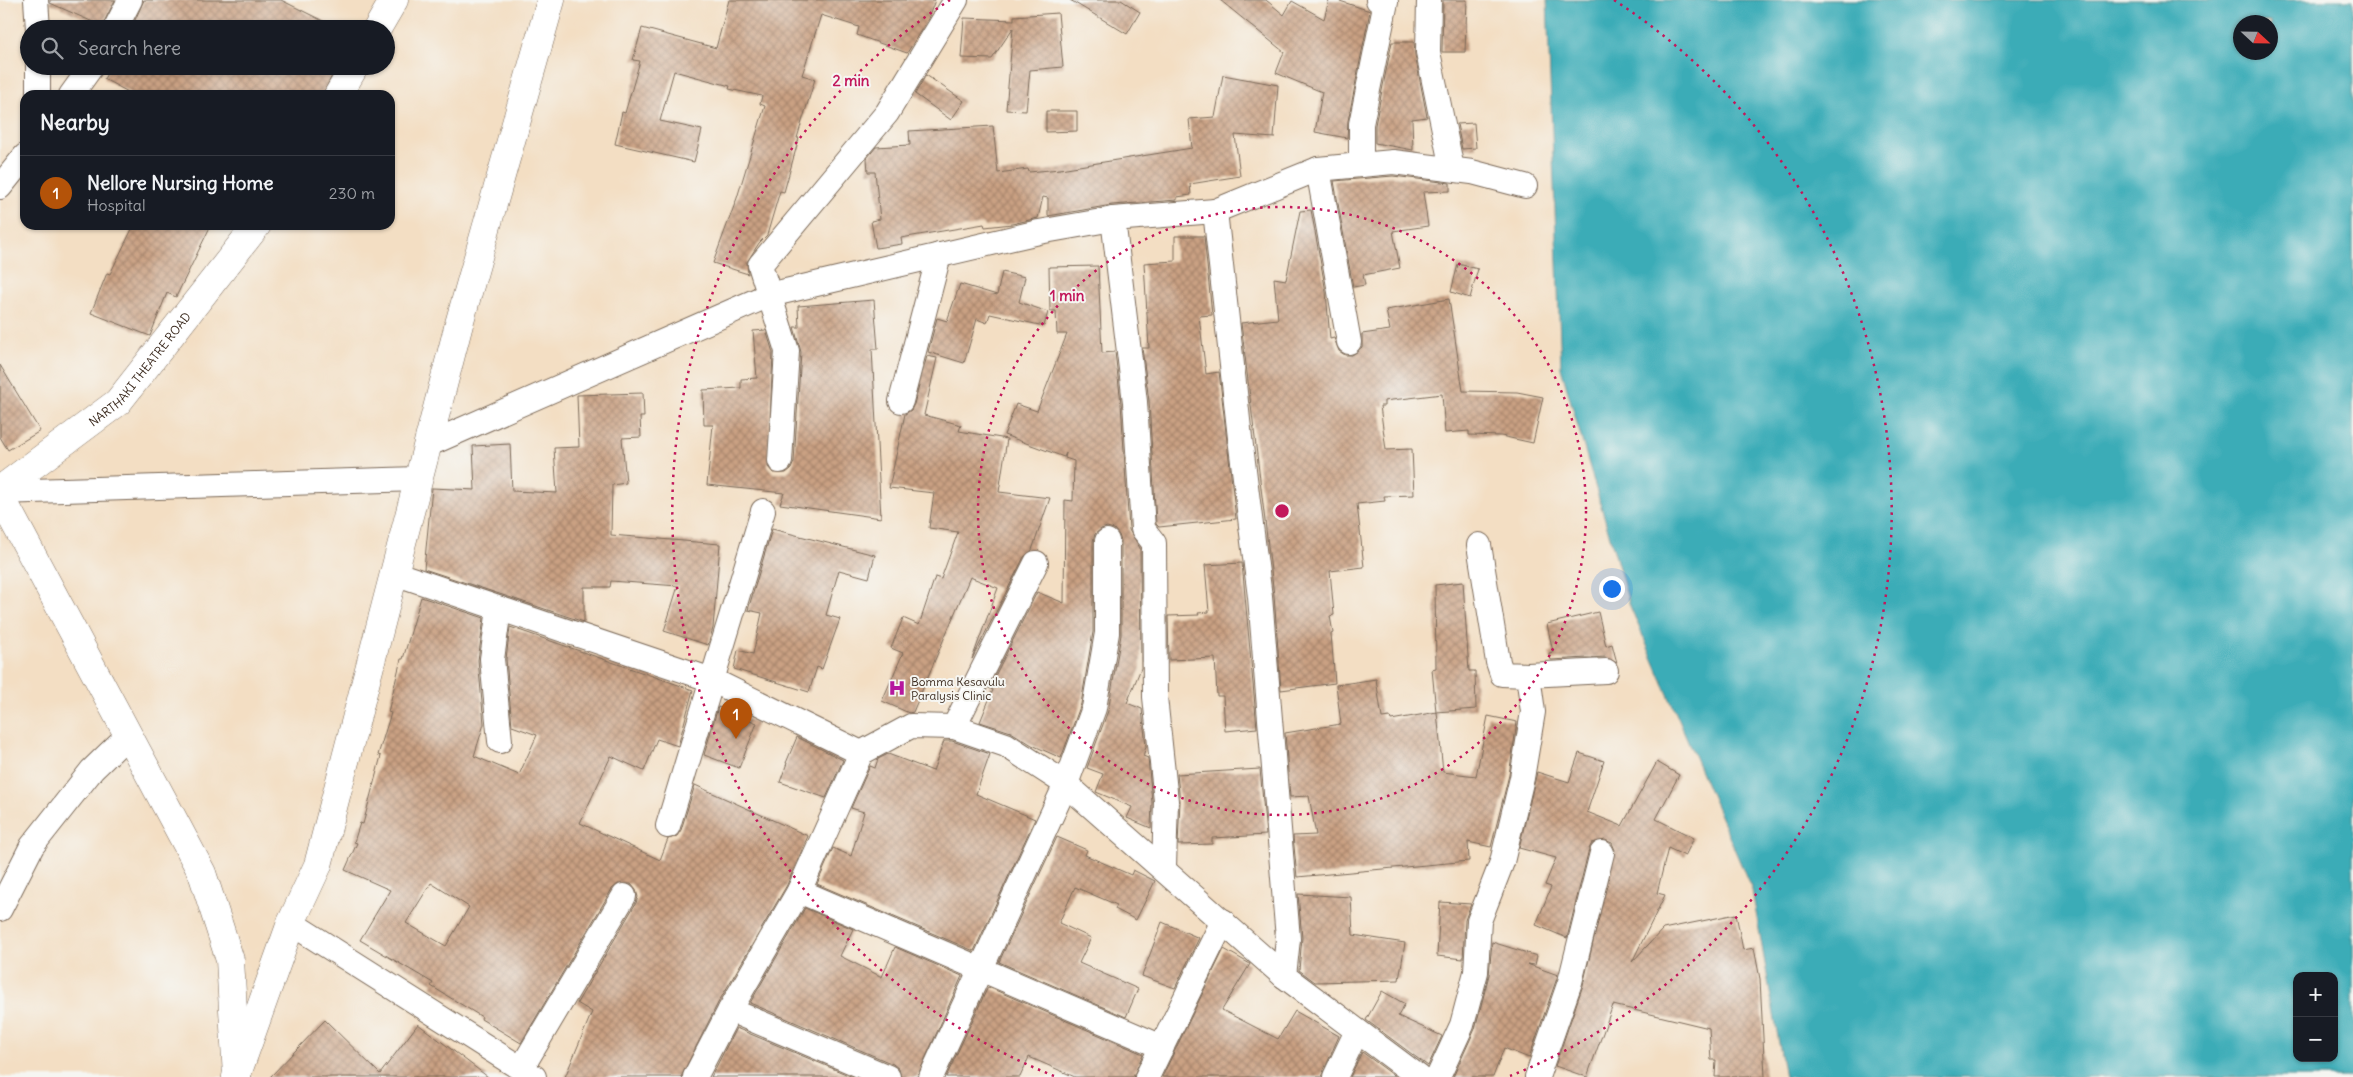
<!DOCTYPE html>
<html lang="en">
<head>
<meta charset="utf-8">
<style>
  :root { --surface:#171b24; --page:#20242c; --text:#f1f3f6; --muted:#9ea1a6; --line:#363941; --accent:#b45309 }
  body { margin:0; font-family:Delius,sans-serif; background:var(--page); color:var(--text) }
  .controls { position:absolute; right:15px; bottom:15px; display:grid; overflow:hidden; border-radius:10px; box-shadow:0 1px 4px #0004 }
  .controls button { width:45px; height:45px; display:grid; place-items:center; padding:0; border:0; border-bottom:1px solid var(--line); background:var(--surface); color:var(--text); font:25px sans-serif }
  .compass { position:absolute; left:2233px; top:15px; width:45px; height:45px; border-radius:50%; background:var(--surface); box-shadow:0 1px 4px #0004; rotate:112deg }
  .you { position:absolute; left:1611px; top:588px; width:18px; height:18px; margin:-12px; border:4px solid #fff; border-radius:50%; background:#1a73e8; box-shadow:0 0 0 8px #1a73e833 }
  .badge { display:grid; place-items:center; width:32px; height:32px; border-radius:50%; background:var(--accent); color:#fff; font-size:16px; font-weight:700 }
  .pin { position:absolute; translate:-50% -41px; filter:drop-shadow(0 1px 2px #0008) }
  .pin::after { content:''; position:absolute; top:26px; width:18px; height:15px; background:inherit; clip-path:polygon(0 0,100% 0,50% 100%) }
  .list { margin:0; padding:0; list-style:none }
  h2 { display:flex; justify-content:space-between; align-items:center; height:65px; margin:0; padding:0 20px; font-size:21px }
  h2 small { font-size:16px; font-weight:400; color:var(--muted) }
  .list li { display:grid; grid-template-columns:32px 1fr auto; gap:15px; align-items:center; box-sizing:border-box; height:75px; padding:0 20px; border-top:1px solid var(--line) }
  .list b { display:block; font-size:19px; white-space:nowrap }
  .list p { margin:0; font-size:16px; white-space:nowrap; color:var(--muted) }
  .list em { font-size:16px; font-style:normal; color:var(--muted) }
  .icon { flex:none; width:28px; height:28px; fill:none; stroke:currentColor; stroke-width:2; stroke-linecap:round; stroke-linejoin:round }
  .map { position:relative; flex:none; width:2353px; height:1077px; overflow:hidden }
  .search { position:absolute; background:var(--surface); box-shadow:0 1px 4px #0004; left:20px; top:20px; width:375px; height:55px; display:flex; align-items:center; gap:12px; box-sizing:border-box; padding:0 18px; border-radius:28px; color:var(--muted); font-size:19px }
  .panel { position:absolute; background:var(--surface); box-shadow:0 1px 4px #0004; left:20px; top:90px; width:375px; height:140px; border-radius:15px }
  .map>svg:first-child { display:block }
  .water { fill:#3bacb7; stroke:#3b6b6a; fill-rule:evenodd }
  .building { fill:url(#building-cross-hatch); fill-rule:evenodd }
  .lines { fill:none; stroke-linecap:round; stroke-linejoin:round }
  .minor-casing { stroke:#7b6958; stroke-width:26 }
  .tertiary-casing { stroke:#7b6958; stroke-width:29 }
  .secondary-casing { stroke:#7b6958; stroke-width:29 }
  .minor { stroke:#fff; stroke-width:24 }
  .tertiary { stroke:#fff; stroke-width:28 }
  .secondary { stroke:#fff; stroke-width:28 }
  .ring { fill:none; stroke:#c2185b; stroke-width:2.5; stroke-dasharray:2.5 5 }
  .labels { text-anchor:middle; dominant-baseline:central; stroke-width:4; stroke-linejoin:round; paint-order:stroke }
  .street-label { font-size:12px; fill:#3b2a1e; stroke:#f6f6f2 }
  .poi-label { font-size:12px; fill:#3b2a1e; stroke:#f6f6f2; text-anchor:start }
  .centre { fill:#c2185b; stroke:#f6f6f2; stroke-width:2.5 }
  .ring-label { font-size:15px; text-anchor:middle; font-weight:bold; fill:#c2185b; stroke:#f6f6f2; stroke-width:4; stroke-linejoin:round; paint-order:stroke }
</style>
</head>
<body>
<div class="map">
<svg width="2353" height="1077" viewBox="0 0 2353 1077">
  <defs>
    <pattern id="building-cross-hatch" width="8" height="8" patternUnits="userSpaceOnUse" patternTransform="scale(1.25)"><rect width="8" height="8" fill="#caa183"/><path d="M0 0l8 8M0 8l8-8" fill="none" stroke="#a5836b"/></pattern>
  </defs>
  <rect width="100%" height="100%" fill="#f6f6f2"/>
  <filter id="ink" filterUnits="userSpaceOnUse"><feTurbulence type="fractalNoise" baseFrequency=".02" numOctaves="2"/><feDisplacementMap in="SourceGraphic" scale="10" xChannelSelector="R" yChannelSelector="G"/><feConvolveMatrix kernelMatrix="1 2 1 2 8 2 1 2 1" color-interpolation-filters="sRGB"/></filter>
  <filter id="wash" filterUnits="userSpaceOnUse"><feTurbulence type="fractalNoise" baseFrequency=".0096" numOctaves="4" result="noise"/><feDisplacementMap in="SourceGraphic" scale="20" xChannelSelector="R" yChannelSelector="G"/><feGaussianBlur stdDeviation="1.12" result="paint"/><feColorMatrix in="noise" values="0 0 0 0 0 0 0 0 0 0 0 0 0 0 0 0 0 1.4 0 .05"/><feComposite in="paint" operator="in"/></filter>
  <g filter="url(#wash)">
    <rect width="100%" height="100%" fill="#f3dec3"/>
    <path class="water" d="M1547 0H2353V1077H1785L1752 890 1630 606 1561 368ZM2240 22H2270V52H2240ZM2297 976H2334V1058H2297Z"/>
    <g id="blocks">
      <g class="building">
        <polygon points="50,0 115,0 102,26 50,3"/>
        <polygon points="144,0 281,0 339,29 131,29"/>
        <polygon points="729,0 935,0 928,19 907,53 857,35 859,27 821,15 802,75 815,79 797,138 799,138 784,192 780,191 767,235 759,243 747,262 748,274 713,263 737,198 765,106 760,104 762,96 729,89 730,86 674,71 660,121 702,130 694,162 615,144 622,112 625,113 640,61 633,60 642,28 716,48"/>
        <polygon points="1070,0 1121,0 1140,12 1127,34"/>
        <polygon points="1220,0 1266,0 1284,15 1292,1 1324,19 1329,0 1337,0 1370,11 1348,121 1347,138 1315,132 1322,92 1276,73 1284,52"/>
        <polygon points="1443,0 1467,0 1465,52 1442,52"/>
        <polygon points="1058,13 1063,67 1030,70 1026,111 1006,110 1013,28 992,59 961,58 964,18 1014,20 1014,16"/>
        <polygon points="1392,42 1414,42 1415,55 1427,117 1412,119 1413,150 1375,143 1375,125"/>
        <polygon points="111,66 337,66 322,95 134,95 104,79"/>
        <polygon points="926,75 964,101 951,120 915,94"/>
        <polygon points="1223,75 1278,85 1274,138 1235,135 1240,176 1190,184 1191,195 1177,197 1177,200 1112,205 1048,216 1048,198 1043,197 1038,218 1012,224 985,227 984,224 901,238 902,244 876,248 871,221 880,219 875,172 868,172 867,158 876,147 910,145 909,131 993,126 998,173 1028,169 1029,172 1060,169 1192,148 1189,119 1215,117"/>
        <polygon points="1046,111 1077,111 1077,131 1046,132"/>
        <polygon points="1474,123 1476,148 1462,149 1457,124"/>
        <polygon points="1393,176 1450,183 1450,191 1423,192 1428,226 1393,231 1400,268 1363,275 1365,285 1353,287 1334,181"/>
        <polygon points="1311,210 1326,292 1330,339 1334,338 1339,351 1345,355 1352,355 1362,347 1362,334 1390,330 1386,310 1449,299 1463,391 1517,392 1543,397 1533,443 1501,436 1469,435 1469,431 1445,433 1442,394 1384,401 1384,406 1380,406 1386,450 1412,449 1414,495 1384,496 1385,501 1357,504 1364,567 1330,571 1334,615 1330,616 1333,633 1331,634 1335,683 1281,690 1274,595 1241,323 1278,319 1274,278 1286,280 1300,211"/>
        <polygon points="134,225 211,225 176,297 167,293 150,336 91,313 107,273 110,274"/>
        <polygon points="1175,236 1204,236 1212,315 1199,316 1206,374 1219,372 1236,519 1159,527 1156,524 1149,401 1142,348 1149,348 1144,263 1175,261"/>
        <polygon points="1458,264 1478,269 1470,298 1451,292"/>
        <polygon points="1098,266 1102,353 1115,352 1121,403 1129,530 1140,548 1141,668 1127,703 1142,709 1146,747 1143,756 1148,758 1152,802 1151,828 1127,818 1132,807 1096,792 1103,774 1087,768 1108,711 1121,635 1121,541 1119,535 1114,529 1107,527 1101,529 1095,534 1093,541 1093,632 1081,704 1061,758 1032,745 1011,732 980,722 993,690 989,688 1037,592 1064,603 1065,500 1073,501 1074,461 1065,458 1066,453 1064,457 1004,435 1016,404 1037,411 1067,334 1057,334 1056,311 1050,311 1049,267"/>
        <polygon points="1002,272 1025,277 1019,302 1048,312 1044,326 990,314 987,323 977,319 964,363 928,352 937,318 947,321 960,284 997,295"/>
        <polygon points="874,300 878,349 872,349 881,518 780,504 784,493 707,485 713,425 704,425 703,390 741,388 741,379 757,378 753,331 766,330 773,353 768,467 773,473 786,473 791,469 794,462 801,352 794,327 799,327 798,306"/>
        <polygon points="927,356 937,358 924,415 961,425 959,431 1007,439 999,492 1050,498 1032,550 1024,557 972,659 998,588 970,577 913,712 909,713 882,701 903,653 891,648 903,618 919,625 935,577 941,579 958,532 929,528 934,493 889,488 905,414 911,410 914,404"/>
        <polygon points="0,365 40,431 8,450 0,437"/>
        <polygon points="643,393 644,417 640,417 641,437 622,438 626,483 612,485 611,535 720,544 713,628 708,645 664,631 678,586 611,581 610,587 584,587 584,622 424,569 432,488 475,490 473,446 510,444 512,491 557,493 554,448 579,447 577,395"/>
        <polygon points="772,529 875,555 869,578 839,570 826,615 840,619 822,669 817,667 809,692 734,669 738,650 753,654 762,613 748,610"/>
        <polygon points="1242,563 1257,728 1225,731 1223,696 1217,696 1215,658 1169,660 1168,616 1199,615 1198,613 1209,612 1205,565"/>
        <polygon points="1463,582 1469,671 1475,671 1476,709 1436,712 1432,669 1436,668 1435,585"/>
        <path d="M421 597 484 618 478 660 484 724 474 756 519 775 537 735 512 726 506 659 510 627 693 690 678 746 657 739 644 771 611 756 580 823 660 860 668 839 677 836 681 830 695 785 808 836 787 885 718 1003 681 1077H565L592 1012 577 1003 636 903 638 897 636 890 631 884H618L612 889 521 1043 481 1019 482 1017 431 986 433 983 360 940 390 890 345 870 357 843 354 842 360 823 363 824 381 756 378 755 391 713 388 712 401 659H403ZM431 883 469 907 446 946 406 923Z"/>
        <polygon points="1598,612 1606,646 1612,644 1617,663 1605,657 1551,660 1549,653 1553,652 1547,624"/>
        <polygon points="1376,679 1382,718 1390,717 1391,720 1437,712 1443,772 1476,776 1488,716 1517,722 1509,775 1491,847 1468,842 1469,861 1297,877 1293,836 1316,835 1309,796 1290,797 1285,733 1341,724 1336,685"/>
        <polygon points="718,707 757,723 739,768 704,755"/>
        <polygon points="797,737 843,760 826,798 780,782 787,763 786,763"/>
        <polygon points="944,741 952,741 990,754 976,794 1035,819 974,951 817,884 833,848 851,856 864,812 851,808 870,766 875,768 878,759 888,754 933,771"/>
        <polygon points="1579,753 1604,761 1587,812 1622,826 1657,762 1679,775 1656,819 1694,838 1685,856 1668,848 1657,893 1665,895 1632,962 1663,929 1736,914 1743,950 1754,948 1760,979 1765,1077 1715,1077 1716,1060 1711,1060 1709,1028 1613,1005 1587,1077 1555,1066 1583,985 1615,850 1612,843 1605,840 1592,843 1589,849 1567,938 1536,925 1551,887 1545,885 1556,858 1519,848 1537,772 1569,782"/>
        <polygon points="1260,769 1266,835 1212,838 1212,844 1178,845 1180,801 1177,774"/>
        <polygon points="1057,837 1087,850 1085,855 1131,875 1133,870 1155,881 1136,920 1115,909 1117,905 1075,887 1059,923 1091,938 1079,963 1138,989 1126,1017 999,962"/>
        <polygon points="1298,894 1351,897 1353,935 1405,943 1399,980 1315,982 1299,970 1302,938"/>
        <polygon points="1440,902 1471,904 1465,920 1463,959 1437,956"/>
        <polygon points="805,908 853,929 840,956 882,977 895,947 962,976 917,1077 901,1077 899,1069 893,1064 750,1003"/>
        <polygon points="1162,922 1199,938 1175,988 1142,976"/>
        <polygon points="1492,942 1537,956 1535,965 1527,964 1558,975 1557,978 1529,1058 1504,1048 1493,1077 1453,1077 1475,1029 1489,975"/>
        <polygon points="1224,949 1250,964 1222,1010 1278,1039 1295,1011 1339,1036 1321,1077 1162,1077"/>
        <polygon points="988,987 1143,1054 1133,1077 1075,1077 1029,1057 1020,1077 946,1077"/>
        <polygon points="1382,991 1405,1004 1398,1016 1442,1036 1428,1066 1366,1020"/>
        <polygon points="325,1020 380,1074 418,1024 488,1077 270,1077"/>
        <polygon points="736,1028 853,1077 711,1077"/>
        <polygon points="1362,1052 1396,1077 1350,1077"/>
      </g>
    </g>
  </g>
  <g filter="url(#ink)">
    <use href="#blocks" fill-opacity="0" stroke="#7b6958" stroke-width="1"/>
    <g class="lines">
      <g class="minor-casing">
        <g id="minor">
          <polyline points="36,0 38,29"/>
          <polyline points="1429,0 1428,52 1452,169"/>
          <polyline points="115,29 130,0"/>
          <polyline points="38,66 38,95"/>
          <polyline points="71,95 92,66"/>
          <polyline points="1361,165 1361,124 1386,2 1378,0"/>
          <polyline points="1318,169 1349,342"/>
          <polyline points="0,187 25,156"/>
          <polyline points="1215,211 1318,169 1393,162 1472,172 1525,186"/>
          <polyline points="1113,219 1135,402 1143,529 1154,543 1155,697 1166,801 1164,868"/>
          <polyline points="901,401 939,255"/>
          <polyline points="427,445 769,295 1039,232 1113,219 1215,211 1240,438 1260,597 1288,939 1284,976 1419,1077"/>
          <polyline points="780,461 787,351 760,265 887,113 956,0"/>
          <polyline points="0,492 418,479"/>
          <polyline points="394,573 712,680 861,753"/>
          <polyline points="499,609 492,659 500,741"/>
          <polyline points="1528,675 1606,671"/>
          <polyline points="954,727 1036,563"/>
          <polyline points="668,826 763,511"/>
          <polyline points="799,891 1162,1047"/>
          <polyline points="0,909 32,846 92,770 128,735"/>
          <polyline points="291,923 534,1077"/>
          <polyline points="730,1010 888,1077"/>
          <polyline points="521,1069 624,896"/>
          <polyline points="695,1077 730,1010 799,891 861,753 911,726 954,727 1006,745 1066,784 1284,976"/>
          <polyline points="931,1077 1066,784 1094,708 1107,633 1107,541"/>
          <polyline points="1147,1077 1223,921"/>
          <polyline points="1335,1077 1357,1031"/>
          <polyline points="1438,1077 1462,1025 1476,972 1479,921 1502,862 1522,778 1533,712 1528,675 1502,674 1498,662 1479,545"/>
          <polyline points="1537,1077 1570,982 1602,853"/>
        </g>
      </g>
      <g class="tertiary-casing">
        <g id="tertiary">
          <polyline points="377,29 394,0"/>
          <polyline points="338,95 355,66"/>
          <path id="s1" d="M0 490 118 402 257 225"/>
          <polyline points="0,495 202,873 230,960 237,1076"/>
        </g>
      </g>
      <g class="secondary-casing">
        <polyline id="secondary" points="236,1077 291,923 318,865 459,324 551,0"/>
      </g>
      <use href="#minor" class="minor"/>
      <use href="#tertiary" class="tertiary"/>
      <use href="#secondary" class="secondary"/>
    </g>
  </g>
  <g class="ring">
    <circle cx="1282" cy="511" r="304"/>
    <path d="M1054 1076A609 609 0 0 1 950 0M1614 0A609 609 0 0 1 1510 1076"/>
  </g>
  <defs>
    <g id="hospital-bare" transform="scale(1.35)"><path d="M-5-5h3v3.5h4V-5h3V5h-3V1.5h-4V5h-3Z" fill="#b5179e" stroke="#f6f6f2" stroke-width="2.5" paint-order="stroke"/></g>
  </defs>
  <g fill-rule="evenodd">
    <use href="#hospital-bare" x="897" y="688"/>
  </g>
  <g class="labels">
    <g class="street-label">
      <text stroke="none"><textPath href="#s1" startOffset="186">NARTHAKI THEATRE ROAD</textPath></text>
    </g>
    <g class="poi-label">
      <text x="911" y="681">Bomma Kesavulu<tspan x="911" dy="14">Paralysis Clinic</tspan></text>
    </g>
  </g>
  <circle cx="1282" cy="511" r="8" class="centre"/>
  <g class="ring-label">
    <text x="851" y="86">2 min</text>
    <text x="1067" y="301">1 min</text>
  </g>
</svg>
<div class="controls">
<button>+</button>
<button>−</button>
</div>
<svg class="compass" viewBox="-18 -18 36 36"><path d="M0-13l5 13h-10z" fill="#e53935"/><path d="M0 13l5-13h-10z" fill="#9ea1a6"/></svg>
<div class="you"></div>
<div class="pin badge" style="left:736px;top:739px">1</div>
<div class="search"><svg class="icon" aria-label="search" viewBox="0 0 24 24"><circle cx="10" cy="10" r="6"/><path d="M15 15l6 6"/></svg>Search here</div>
<section class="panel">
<h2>Nearby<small></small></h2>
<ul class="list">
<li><span class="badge">1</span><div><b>Nellore Nursing Home</b><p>Hospital</p></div><em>230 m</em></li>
</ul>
</section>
</div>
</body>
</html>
